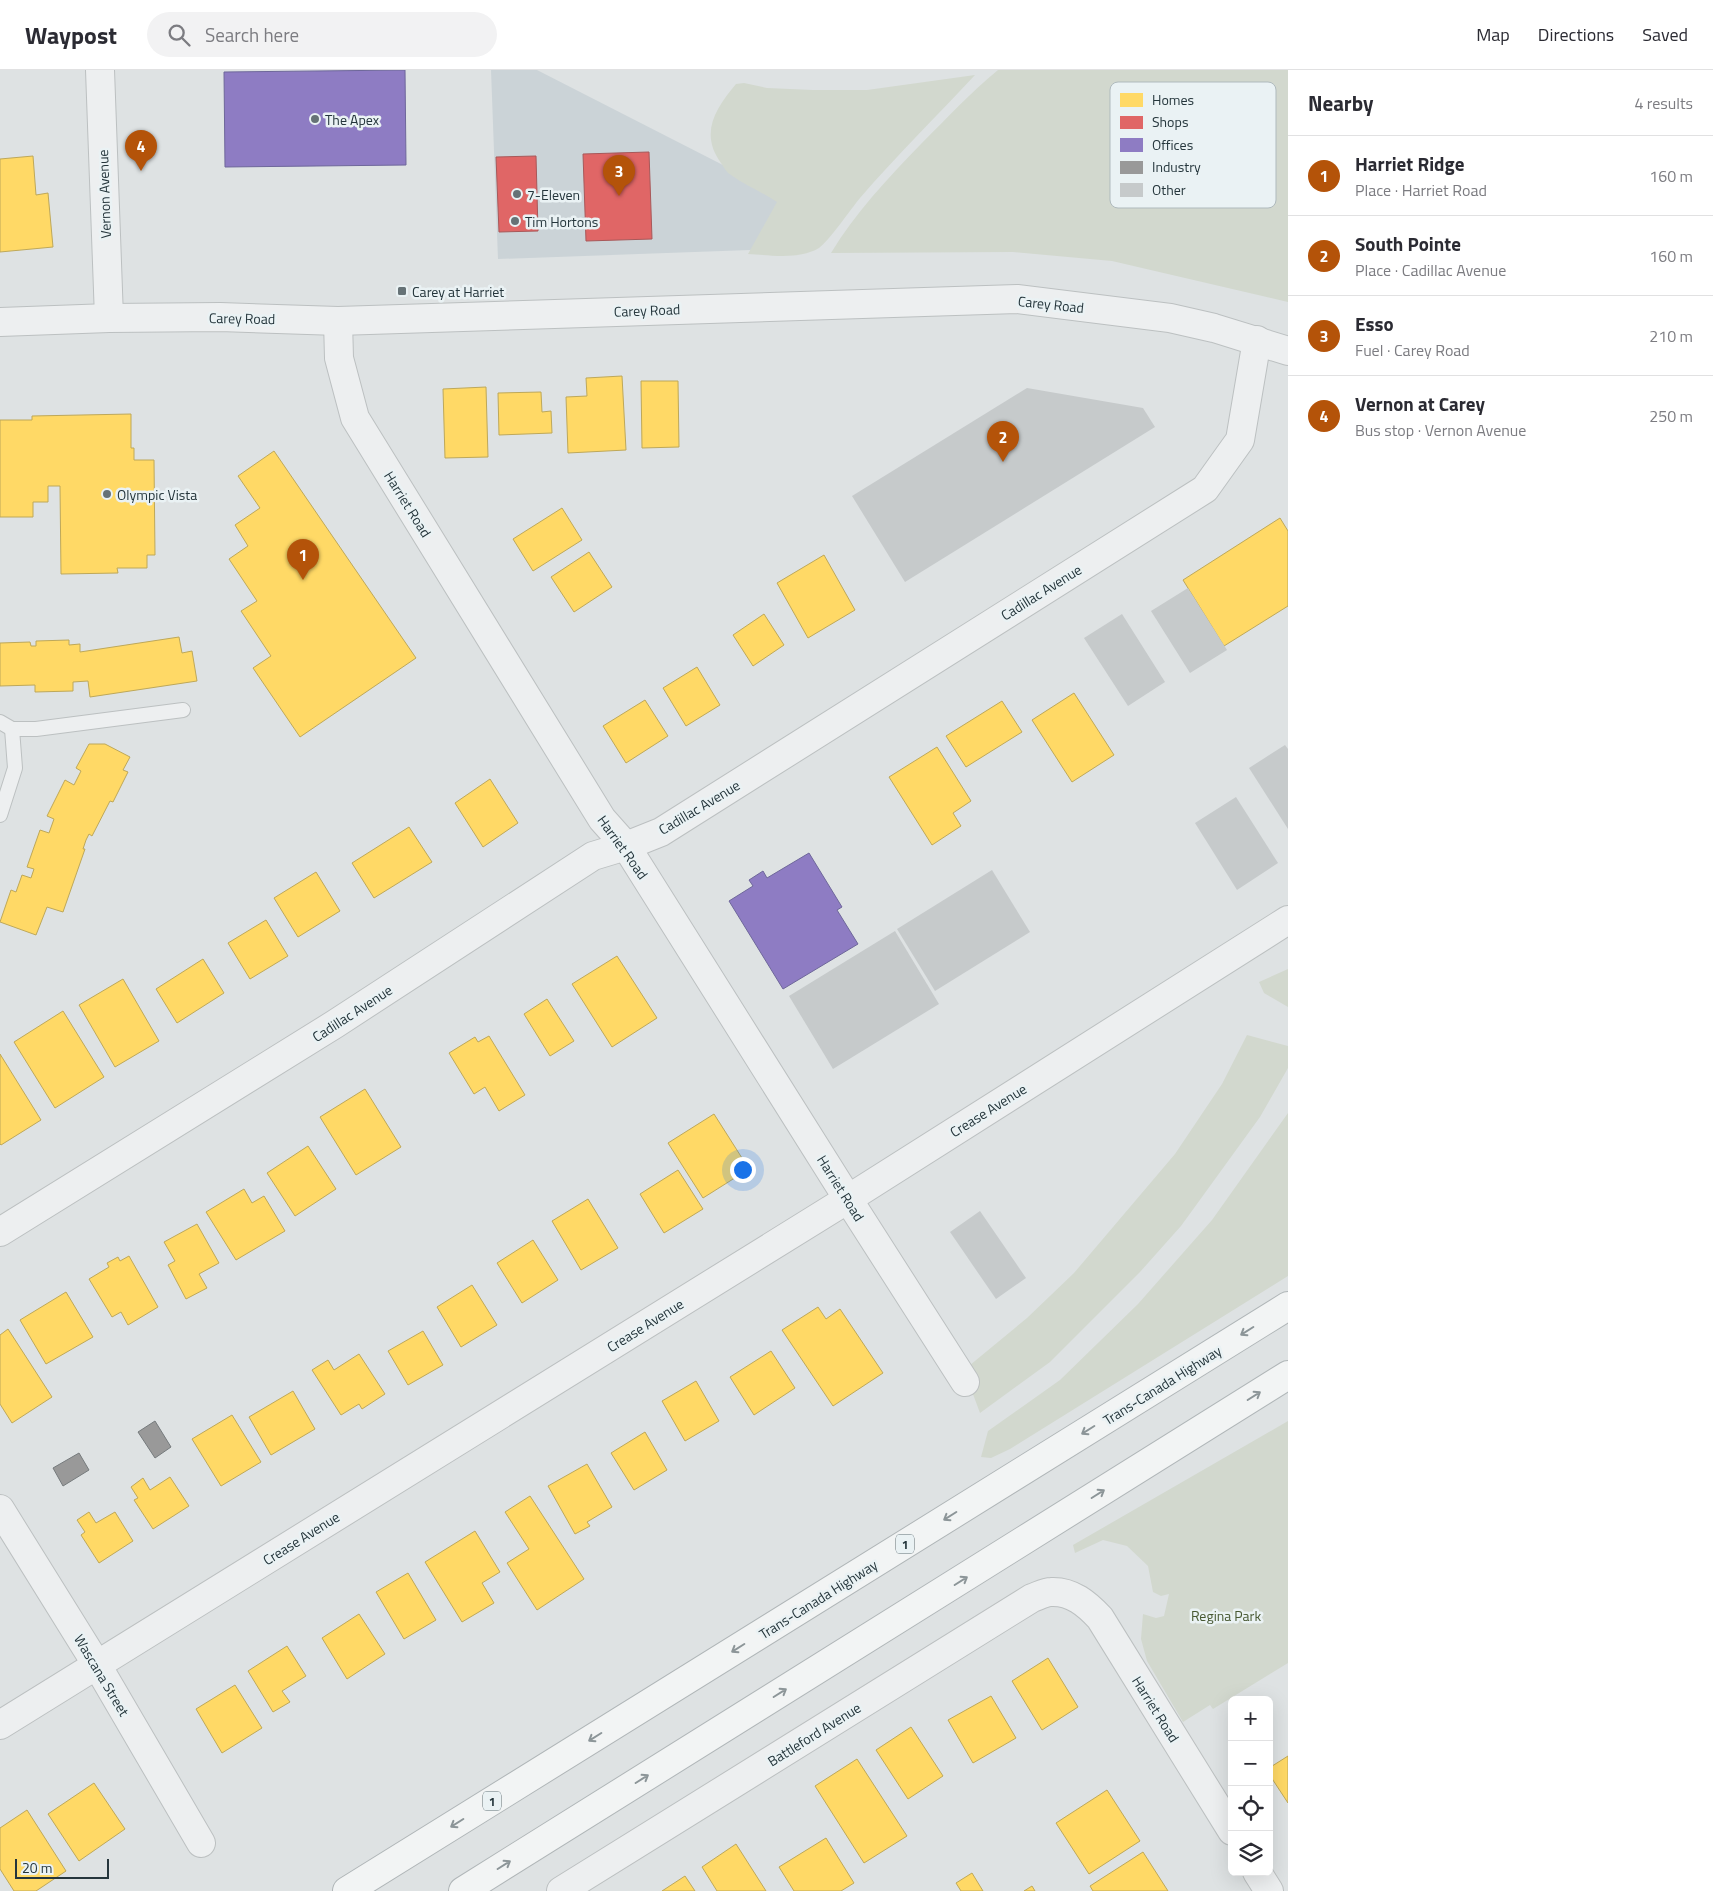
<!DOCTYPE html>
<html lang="en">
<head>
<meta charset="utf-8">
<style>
  :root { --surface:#fff; --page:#f2f2f3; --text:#2b2b33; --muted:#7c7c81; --line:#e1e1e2; --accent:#b45309 }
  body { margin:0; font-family:"Titillium Web",sans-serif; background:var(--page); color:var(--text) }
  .controls { position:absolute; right:15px; bottom:15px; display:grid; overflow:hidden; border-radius:8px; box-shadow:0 5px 20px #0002 }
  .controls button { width:45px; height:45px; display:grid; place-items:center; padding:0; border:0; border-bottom:1px solid var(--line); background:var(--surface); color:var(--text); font:25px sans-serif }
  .scale { position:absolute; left:15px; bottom:12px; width:94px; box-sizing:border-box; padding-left:5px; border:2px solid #25363c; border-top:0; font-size:14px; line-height:18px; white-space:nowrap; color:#25363c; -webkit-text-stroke:4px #eaf2f4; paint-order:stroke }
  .you { position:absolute; left:742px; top:1099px; width:18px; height:18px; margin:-12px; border:4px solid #fff; border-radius:50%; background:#1a73e8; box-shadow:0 0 0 8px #1a73e833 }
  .badge { display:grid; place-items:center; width:32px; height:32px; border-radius:50%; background:var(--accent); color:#fff; font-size:16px; font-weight:700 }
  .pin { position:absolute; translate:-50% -41px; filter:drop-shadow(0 1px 2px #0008) }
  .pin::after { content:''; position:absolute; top:26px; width:18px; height:15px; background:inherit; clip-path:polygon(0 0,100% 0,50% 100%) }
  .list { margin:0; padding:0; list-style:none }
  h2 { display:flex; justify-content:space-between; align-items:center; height:65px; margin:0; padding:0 20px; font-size:21px }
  h2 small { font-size:16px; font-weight:400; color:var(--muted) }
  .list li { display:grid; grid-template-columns:32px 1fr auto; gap:15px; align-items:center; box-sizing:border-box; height:80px; padding:0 20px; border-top:1px solid var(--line) }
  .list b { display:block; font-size:19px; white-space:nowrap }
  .list p { margin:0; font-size:16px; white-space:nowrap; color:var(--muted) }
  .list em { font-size:16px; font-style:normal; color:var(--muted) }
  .icon { flex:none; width:28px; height:28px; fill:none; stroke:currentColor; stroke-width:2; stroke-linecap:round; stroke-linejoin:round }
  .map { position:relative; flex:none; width:1288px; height:1821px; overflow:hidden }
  header { display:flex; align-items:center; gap:30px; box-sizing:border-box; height:70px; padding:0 25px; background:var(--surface); border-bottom:1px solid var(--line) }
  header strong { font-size:24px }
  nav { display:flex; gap:28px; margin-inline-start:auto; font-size:18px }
  .search { width:350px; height:45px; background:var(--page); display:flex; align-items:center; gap:12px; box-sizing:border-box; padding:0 18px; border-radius:28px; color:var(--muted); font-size:19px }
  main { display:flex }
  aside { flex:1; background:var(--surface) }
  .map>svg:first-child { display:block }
  .built { fill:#cbd3d7 }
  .green { fill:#d2d8ce }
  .homes { fill:#ffd966; stroke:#bea859 }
  .shops { fill:#e06666; stroke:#a85859 }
  .offices { fill:#8e7cc3; stroke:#6e679a }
  .industry { fill:#999; stroke:#767b7d }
  .building { fill:#c6cacb }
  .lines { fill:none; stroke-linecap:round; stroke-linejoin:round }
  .service-casing { stroke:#bcc0c1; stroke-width:16 }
  .minor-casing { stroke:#bcc0c1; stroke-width:30 }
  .tertiary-casing { stroke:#bcc0c1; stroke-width:30 }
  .trunk-casing { stroke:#b0b6b8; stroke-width:30 }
  .service { stroke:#edeff0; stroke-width:14 }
  .minor { stroke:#edeff0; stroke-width:28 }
  .tertiary { stroke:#edeff0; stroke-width:28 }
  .trunk { stroke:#f2f4f4; stroke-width:28 }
  .oneway { stroke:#8c9598 }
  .poi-dot { fill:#667276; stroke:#eaf2f4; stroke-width:2 }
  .labels { text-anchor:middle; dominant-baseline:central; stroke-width:5; stroke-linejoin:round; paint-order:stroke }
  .shield { fill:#eaf2f4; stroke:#606e73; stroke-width:1 }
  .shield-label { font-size:12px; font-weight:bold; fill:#25363c }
  .poi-label { font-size:14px; fill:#25363c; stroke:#eaf2f4; text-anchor:start }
  .street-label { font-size:14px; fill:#25363c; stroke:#eaf2f4 }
  .park-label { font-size:14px; fill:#475832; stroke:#eaf2f4 }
  .key { fill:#eaf2f4; stroke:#afbabd; stroke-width:1 }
  .key-label { font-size:14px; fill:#25363c }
</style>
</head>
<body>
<header>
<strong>Waypost</strong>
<div class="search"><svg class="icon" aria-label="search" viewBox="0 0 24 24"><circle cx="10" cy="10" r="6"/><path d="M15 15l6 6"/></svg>Search here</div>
<nav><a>Map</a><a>Directions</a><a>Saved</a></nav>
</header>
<main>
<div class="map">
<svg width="1288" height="1821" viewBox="0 0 1288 1821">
  <rect width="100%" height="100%" fill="#dee2e3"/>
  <polygon class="built" points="491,0 537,0 817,143 810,178 498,189"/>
  <g class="green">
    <path d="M998 0H1288V232L1112 191 1013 182 831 183C855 143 888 108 921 74 946 49 970 23 998 0Z"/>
    <path d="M975 5C937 46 897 85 860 128 851 139 828 172 819 178 799 190 770 185 748 184L777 132C762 122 745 115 731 105 726 102 724 97 721 93 699 63 716 38 736 14L744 13 767 18 813 20H867Z"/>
    <polygon points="1288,899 1288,937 1264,923 1259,912"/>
    <polygon points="1247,965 1288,976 1288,998 1260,1047 1181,1156 1140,1202 1050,1292 980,1343 964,1300 1027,1248 1074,1203 1175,1084 1222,1014"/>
    <polygon points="1288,1043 1288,1206 1010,1379 991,1388 981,1387 988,1361 1060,1310 1138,1234 1212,1150"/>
    <polygon points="1288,1351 1288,1593 1213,1639 1210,1635 1183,1652 1147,1591 1141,1569 1143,1544 1156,1548 1164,1546 1169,1524 1161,1526 1153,1522 1148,1496 1127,1476 1103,1470 1075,1483 1073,1475"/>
  </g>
  <g class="homes">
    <polygon points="33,86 36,125 48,123 53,177 0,182 0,89"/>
    <polygon points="622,306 626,380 568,383 566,327 587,326 586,308"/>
    <polygon points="641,311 678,311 679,377 642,378"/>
    <polygon points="486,317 488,387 445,388 443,319"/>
    <polygon points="541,322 542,342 551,341 552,363 499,365 498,323"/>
    <polygon points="131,344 131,378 134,378 134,390 154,390 155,485 147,485 147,498 117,498 118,503 61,504 60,416 48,416 48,432 33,432 33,447 0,447 0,350 32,350 32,346"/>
    <polygon points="274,381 416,588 300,667 253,598 271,586 241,541 257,531 229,489 248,476 235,455 260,438 238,406"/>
    <polygon points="562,438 582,470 533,501 513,469"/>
    <polygon points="1280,448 1288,461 1288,536 1224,576 1183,510"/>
    <polygon points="589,482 612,517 574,542 551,507"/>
    <polygon points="824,485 855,540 808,568 777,513"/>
    <polygon points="764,544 784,575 753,596 733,565"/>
    <polygon points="179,567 182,583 192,581 197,611 90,627 88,611 73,612 73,621 35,622 35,615 0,616 0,573 30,572 31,576 36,576 36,571 69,570 69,575 80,574 80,582"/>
    <polygon points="697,597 720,635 686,656 663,618"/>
    <polygon points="1074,623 1114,685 1072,712 1032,650"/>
    <polygon points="645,630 668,666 626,693 603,656"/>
    <polygon points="1002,631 1022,662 966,697 946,666"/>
    <polygon points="89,674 105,674 130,687 123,700 128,702 113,732 110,731 92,766 89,764 86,770 83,779 85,779 63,842 47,837 36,865 0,852 11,820 16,822 22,805 31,808 34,799 27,797 40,760 49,763 54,749 47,746 65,710 74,715 81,701 76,698"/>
    <polygon points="937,677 971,731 953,743 961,756 932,775 889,707"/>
    <polygon points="490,709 518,753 483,777 455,733"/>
    <polygon points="409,757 432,792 374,828 352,793"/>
    <polygon points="316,802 340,841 298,867 274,828"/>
    <polygon points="266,850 288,886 250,909 228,873"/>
    <polygon points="617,886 657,948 612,977 572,914"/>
    <polygon points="203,889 224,923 177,953 156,919"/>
    <polygon points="123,909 159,971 115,997 79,935"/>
    <polygon points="547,929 574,971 550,986 524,944"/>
    <polygon points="63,941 104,1007 55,1038 14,972"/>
    <polygon points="489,966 525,1025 499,1041 485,1017 474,1024 449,983 475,967 478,972"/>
    <polygon points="0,984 41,1050 1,1075 0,1074"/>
    <polygon points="365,1019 401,1077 356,1105 320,1047"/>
    <polygon points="714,1044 749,1099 703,1128 668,1073"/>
    <polygon points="308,1076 336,1119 295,1146 267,1103"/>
    <polygon points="678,1100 703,1139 664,1163 640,1124"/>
    <polygon points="244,1119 252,1133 264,1126 285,1161 236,1190 206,1142"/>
    <polygon points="588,1129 618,1178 581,1200 552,1151"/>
    <polygon points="197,1154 219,1193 199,1204 207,1218 186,1229 168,1195 175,1191 164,1172"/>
    <polygon points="533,1170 558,1210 522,1233 497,1193"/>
    <polygon points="129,1186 158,1237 128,1255 121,1242 112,1247 89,1209 109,1197 107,1193 118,1187 120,1191"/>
    <polygon points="472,1215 497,1255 461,1277 437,1237"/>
    <polygon points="66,1222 93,1267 46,1294 20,1250"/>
    <polygon points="818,1237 826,1249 840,1239 883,1303 833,1336 782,1260"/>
    <polygon points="8,1259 52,1327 12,1353 0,1334 0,1265"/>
    <polygon points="423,1261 443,1295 408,1315 388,1281"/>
    <polygon points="771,1281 795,1318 754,1345 730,1307"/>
    <polygon points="359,1284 385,1324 362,1339 359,1334 341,1345 312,1300 328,1290 334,1300"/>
    <polygon points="696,1311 719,1351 685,1371 662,1331"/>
    <polygon points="293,1321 315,1359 271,1385 249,1347"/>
    <polygon points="232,1345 261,1392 221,1416 192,1369"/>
    <polygon points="645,1362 667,1400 634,1420 611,1383"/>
    <polygon points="587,1394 612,1437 587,1452 590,1456 575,1464 548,1416"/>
    <polygon points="170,1407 189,1436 153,1459 134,1430 138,1428 131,1417 143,1408 150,1420"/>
    <polygon points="530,1426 584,1509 537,1540 507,1493 529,1479 505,1442"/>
    <polygon points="89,1442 96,1453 115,1442 133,1471 99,1493 81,1465 85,1462 77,1450"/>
    <polygon points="475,1461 500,1502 482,1513 494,1533 462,1552 425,1492"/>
    <polygon points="408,1503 436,1550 404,1569 376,1522"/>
    <polygon points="359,1544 385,1584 347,1609 322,1568"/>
    <polygon points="287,1576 306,1606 282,1621 290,1632 273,1642 248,1601"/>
    <polygon points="1048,1588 1078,1637 1042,1660 1012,1611"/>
    <polygon points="235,1615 262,1658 222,1683 196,1639"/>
    <polygon points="991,1626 1016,1668 973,1693 948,1650"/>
    <polygon points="911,1657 943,1706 908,1729 876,1680"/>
    <polygon points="1288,1686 1288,1733 1269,1704 1269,1698"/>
    <polygon points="857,1689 907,1766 864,1793 815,1716"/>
    <polygon points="94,1713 125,1759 79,1791 48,1744"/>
    <polygon points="1107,1720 1140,1771 1089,1804 1056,1753"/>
    <polygon points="27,1740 66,1801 36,1821 14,1821 0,1799 0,1758"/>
    <polygon points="826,1768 854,1813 841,1821 794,1821 779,1797"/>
    <polygon points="736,1774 766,1821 717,1821 702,1797"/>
    <polygon points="1143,1782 1168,1821 1093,1821 1090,1816"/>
    <polygon points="972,1803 983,1821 961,1821 956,1813"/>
    <polygon points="685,1806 695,1821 662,1821"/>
    <polygon points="1032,1816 1035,1821 1024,1821"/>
  </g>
  <g class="shops">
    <polygon points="649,82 652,169 586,171 583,84"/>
    <polygon points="536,86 538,161 499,162 496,87"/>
  </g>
  <g class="offices">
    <polygon points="405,0 406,95 225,97 224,2"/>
    <polygon points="809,783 842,837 837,840 858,874 783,919 729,831 753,816 749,810 763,801 767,808"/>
  </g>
  <g class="industry">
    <polygon points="155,1351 171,1377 155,1388 138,1362"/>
    <polygon points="79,1383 89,1400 63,1416 53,1398"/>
  </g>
  <g class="building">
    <polygon points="1027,318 1143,338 1155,357 905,512 852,426"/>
    <polygon points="1188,518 1227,580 1190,603 1151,541"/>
    <polygon points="1122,544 1165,612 1128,636 1084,568"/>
    <polygon points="1285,675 1288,679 1288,759 1249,698"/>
    <polygon points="1236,727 1278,793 1237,820 1195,753"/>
    <polygon points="992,800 1030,862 935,921 897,859"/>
    <polygon points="895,861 939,934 833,999 789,926"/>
    <polygon points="980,1141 1026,1208 996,1229 950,1162"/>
  </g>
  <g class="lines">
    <g class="service-casing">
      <g id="service">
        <polyline points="0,652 12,659 36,659 183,640"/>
        <polyline points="0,745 15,698 12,659"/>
      </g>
    </g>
    <g class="minor-casing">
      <g id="minor">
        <polyline points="338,251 339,288 355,348 602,749 626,776 848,1129 965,1312"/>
        <polyline points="0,1162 335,954 593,786 626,776 661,762 1205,419 1240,370 1257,270"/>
        <polyline points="0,1439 97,1595 201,1773"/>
        <polyline points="0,1655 848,1129 1288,850"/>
        <polyline points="1257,1802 1269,1821"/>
        <path d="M561 1821 1032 1528C1038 1526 1045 1522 1051 1522 1072 1521 1087 1534 1100 1548L1232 1761"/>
      </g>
    </g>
    <g class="tertiary-casing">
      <g id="tertiary">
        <polyline points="100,0 109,248"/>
        <polyline points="0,252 109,248 220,247 338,251 1017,229 1170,248 1214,258 1288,281"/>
      </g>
    </g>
    <g class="trunk-casing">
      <g id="trunk">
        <polyline points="347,1821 1288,1236"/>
        <polyline points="463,1821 1288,1305"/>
      </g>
    </g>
    <use href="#service" class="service"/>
    <use href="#minor" class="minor"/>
    <use href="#tertiary" class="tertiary"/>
    <use href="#trunk" class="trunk"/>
  </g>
  <defs><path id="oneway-shaft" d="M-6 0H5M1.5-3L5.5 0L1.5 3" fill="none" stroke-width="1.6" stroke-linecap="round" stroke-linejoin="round" transform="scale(1.25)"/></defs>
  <g class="oneway">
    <use href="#oneway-shaft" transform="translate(1247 1261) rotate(148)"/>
    <use href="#oneway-shaft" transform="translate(1254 1326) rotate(-32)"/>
    <use href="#oneway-shaft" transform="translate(1088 1360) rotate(148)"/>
    <use href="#oneway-shaft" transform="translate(1098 1424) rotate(-32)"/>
    <use href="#oneway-shaft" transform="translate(950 1446) rotate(148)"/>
    <use href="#oneway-shaft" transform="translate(961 1511) rotate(-32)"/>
    <use href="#oneway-shaft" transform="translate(738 1578) rotate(148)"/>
    <use href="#oneway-shaft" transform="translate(780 1623) rotate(-32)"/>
    <use href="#oneway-shaft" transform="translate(595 1667) rotate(148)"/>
    <use href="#oneway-shaft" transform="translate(642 1709) rotate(-32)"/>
    <use href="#oneway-shaft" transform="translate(457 1753) rotate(148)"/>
    <use href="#oneway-shaft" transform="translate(504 1795) rotate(-32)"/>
  </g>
  <g class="poi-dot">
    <circle cx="315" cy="49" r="5"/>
    <circle cx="517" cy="124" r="5"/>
    <circle cx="515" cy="151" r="5"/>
    <rect x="397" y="216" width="10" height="10" rx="2.5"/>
    <circle cx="107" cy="424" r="5"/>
  </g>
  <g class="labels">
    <g class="shield">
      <rect x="896" y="1464.5" width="18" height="19" rx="4"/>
      <rect x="483" y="1721.5" width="18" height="19" rx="4"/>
    </g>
    <g class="shield-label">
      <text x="905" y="1474">1</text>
      <text x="492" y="1731">1</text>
    </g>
    <g class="poi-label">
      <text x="325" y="49">The Apex</text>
      <text x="527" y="124">7-Eleven</text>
      <text x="525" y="151">Tim Hortons</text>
      <text x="412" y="221">Carey at Harriet</text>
      <text x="117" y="424">Olympic Vista</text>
    </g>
    <g class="street-label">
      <text transform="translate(104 124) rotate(-92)">Vernon Avenue</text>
      <text transform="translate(1051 234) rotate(6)">Carey Road</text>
      <text transform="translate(647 240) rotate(-2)">Carey Road</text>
      <text transform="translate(242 248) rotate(1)">Carey Road</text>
      <text transform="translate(408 434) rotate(58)">Harriet Road</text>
      <text transform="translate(1041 522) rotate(-32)">Cadillac Avenue</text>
      <text transform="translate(699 737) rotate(-31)">Cadillac Avenue</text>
      <text transform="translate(623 777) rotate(54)">Harriet Road</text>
      <text transform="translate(352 943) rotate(-33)">Cadillac Avenue</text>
      <text transform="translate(988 1040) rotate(-32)">Crease Avenue</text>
      <text transform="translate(841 1118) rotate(58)">Harriet Road</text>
      <text transform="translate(645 1255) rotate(-32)">Crease Avenue</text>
      <text transform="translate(1162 1315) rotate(-32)">Trans-Canada Highway</text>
      <text transform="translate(301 1468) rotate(-32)">Crease Avenue</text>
      <text transform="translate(818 1529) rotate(-32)">Trans-Canada Highway</text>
      <text transform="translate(102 1605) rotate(59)">Wascana Street</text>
      <text transform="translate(1156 1639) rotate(58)">Harriet Road</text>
      <text transform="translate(814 1664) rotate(-32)">Battleford Avenue</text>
    </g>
    <g class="park-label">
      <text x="1226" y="1545">Regina Park</text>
    </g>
  </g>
  <rect x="1110" y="12" width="166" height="126" rx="8" class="key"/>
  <rect x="1120" y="23" width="23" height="14" fill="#ffd966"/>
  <rect x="1120" y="46" width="23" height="13" fill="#e06666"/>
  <rect x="1120" y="68" width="23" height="14" fill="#8e7cc3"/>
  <rect x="1120" y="91" width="23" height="13" fill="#999"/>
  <rect x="1120" y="113" width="23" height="14" fill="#c6cacb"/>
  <g class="key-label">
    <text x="1152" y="35">Homes</text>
    <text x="1152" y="57">Shops</text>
    <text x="1152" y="80">Offices</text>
    <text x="1152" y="102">Industry</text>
    <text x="1152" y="125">Other</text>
  </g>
</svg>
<div class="controls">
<button>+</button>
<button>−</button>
<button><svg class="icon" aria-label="locate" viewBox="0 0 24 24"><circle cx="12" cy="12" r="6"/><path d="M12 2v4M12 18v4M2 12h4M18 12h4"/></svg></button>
<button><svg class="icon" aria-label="layers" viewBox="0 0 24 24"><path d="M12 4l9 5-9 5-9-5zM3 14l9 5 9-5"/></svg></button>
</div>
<div class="scale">20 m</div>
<div class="you"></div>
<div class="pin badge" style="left:303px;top:510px">1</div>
<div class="pin badge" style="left:1003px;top:392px">2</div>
<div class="pin badge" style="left:619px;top:126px">3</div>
<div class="pin badge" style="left:141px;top:101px">4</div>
</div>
<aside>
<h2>Nearby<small>4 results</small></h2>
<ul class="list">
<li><span class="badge">1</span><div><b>Harriet Ridge</b><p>Place · Harriet Road</p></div><em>160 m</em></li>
<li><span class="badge">2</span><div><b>South Pointe</b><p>Place · Cadillac Avenue</p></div><em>160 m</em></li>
<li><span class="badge">3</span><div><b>Esso</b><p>Fuel · Carey Road</p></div><em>210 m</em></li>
<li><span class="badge">4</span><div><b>Vernon at Carey</b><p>Bus stop · Vernon Avenue</p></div><em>250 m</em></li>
</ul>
</aside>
</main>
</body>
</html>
